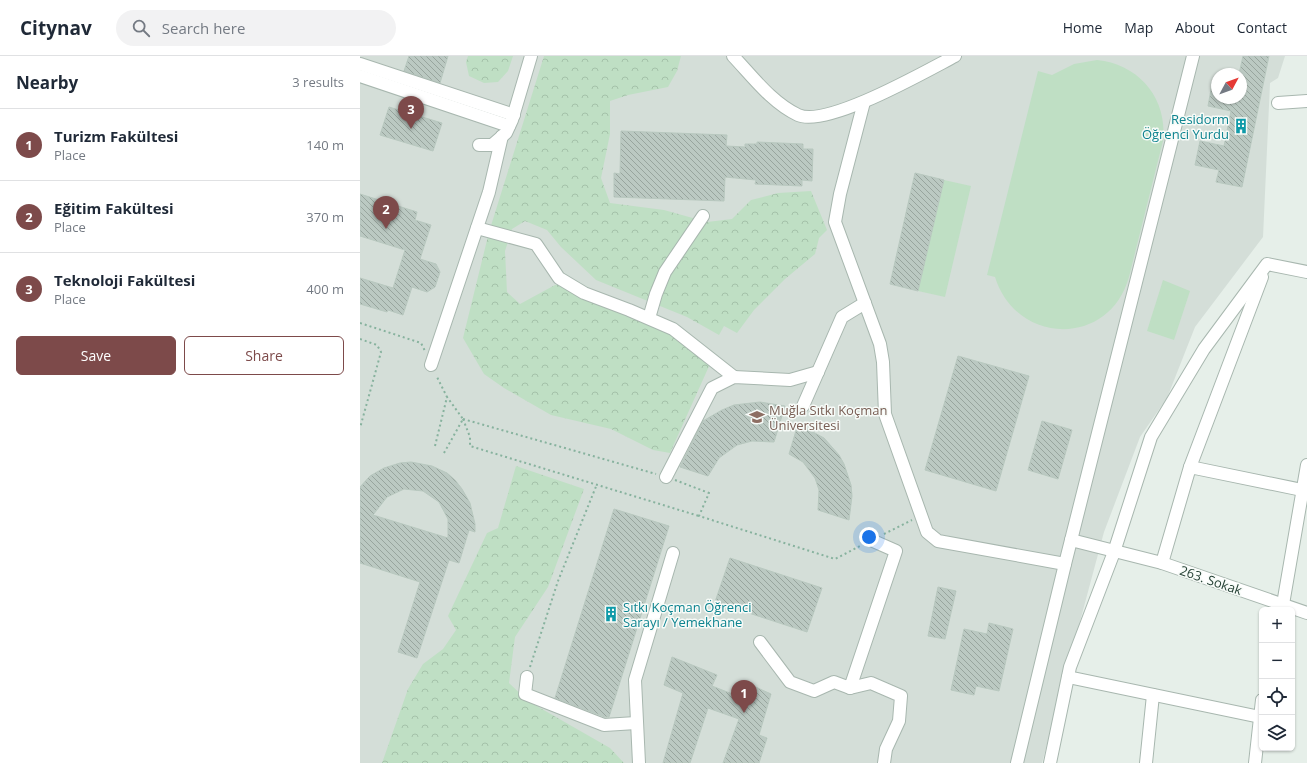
<!DOCTYPE html>
<html lang="en">
<head>
<meta charset="utf-8">
<style>
  :root { --surface:#fff; --page:#f2f2f3; --text:#1f2937; --muted:#747a83; --line:#e0e1e3; --accent:#7d4a4a }
  body { margin:0; font-family:"Open Sans",sans-serif; background:var(--page); color:var(--text) }
  .controls { position:absolute; right:12px; bottom:12px; display:grid; overflow:hidden; border-radius:6px; box-shadow:0 1px 3px #0004 }
  .controls button { width:36px; height:36px; display:grid; place-items:center; padding:0; border:0; border-bottom:1px solid var(--line); background:var(--surface); color:var(--text); font:20px sans-serif }
  .compass { position:absolute; left:851px; top:12px; width:36px; height:36px; border-radius:50%; background:var(--surface); box-shadow:0 1px 3px #0004; rotate:49deg }
  .you { position:absolute; left:509px; top:481px; width:14px; height:14px; margin:-10px; border:3px solid #fff; border-radius:50%; background:#1a73e8; box-shadow:0 0 0 6px #1a73e833 }
  .badge { display:grid; place-items:center; width:26px; height:26px; border-radius:50%; background:var(--accent); color:#fff; font-size:13px; font-weight:700 }
  .pin { position:absolute; translate:-50% -33px; filter:drop-shadow(0 1px 2px #0008) }
  .pin::after { content:''; position:absolute; top:21px; width:14px; height:12px; background:inherit; clip-path:polygon(0 0,100% 0,50% 100%) }
  .list { margin:0; padding:0; list-style:none }
  h2 { display:flex; justify-content:space-between; align-items:center; height:52px; margin:0; padding:0 16px; font-size:17px }
  h2 small { font-size:13px; font-weight:400; color:var(--muted) }
  .list li { display:grid; grid-template-columns:26px 1fr auto; gap:12px; align-items:center; box-sizing:border-box; height:72px; padding:0 16px; border-top:1px solid var(--line) }
  .list b { display:block; font-size:15px; white-space:nowrap }
  .list p { margin:0; font-size:13px; white-space:nowrap; color:var(--muted) }
  .list em { font-size:13px; font-style:normal; color:var(--muted) }
  .actions { display:flex; gap:8px; padding:12px 16px }
  .actions a { flex:1; padding:9px 0; border:1px solid var(--accent); border-radius:6px; text-align:center; font-size:14px; color:var(--accent) }
  .actions .main { background:var(--accent); color:#fff }
  .icon { flex:none; width:22px; height:22px; fill:none; stroke:currentColor; stroke-width:2; stroke-linecap:round; stroke-linejoin:round }
  .map { position:relative; flex:none; width:947px; height:707px; overflow:hidden }
  header { display:flex; align-items:center; gap:24px; box-sizing:border-box; height:56px; padding:0 20px; background:var(--surface); border-bottom:1px solid var(--line) }
  header strong { font-size:19px }
  nav { display:flex; gap:22px; margin-inline-start:auto; font-size:14px }
  .search { width:280px; height:36px; background:var(--page); display:flex; align-items:center; gap:10px; box-sizing:border-box; padding:0 14px; border-radius:22px; color:var(--muted); font-size:15px }
  main { display:flex }
  aside { flex:1; background:var(--surface) }
  .map>svg:first-child { display:block }
  .built { fill:#d4ded8; fill-rule:evenodd }
  .forest { fill:url(#forest-crowns) }
  .park { fill:#bfdfc4 }
  .building { fill:url(#building-back-hatch); stroke:#b8c8bf; fill-rule:evenodd }
  .lines { fill:none; stroke-linecap:round; stroke-linejoin:round }
  .minor-casing { stroke:#a8b7af; stroke-width:14 }
  .path { stroke:#87b29e; stroke-width:2; stroke-dasharray:2 3; stroke-linecap:butt }
  .minor { stroke:#fff; stroke-width:12 }
  .labels { text-anchor:middle; dominant-baseline:central; stroke-width:3; stroke-linejoin:round; paint-order:stroke }
  .culture-label { font-size:13px; fill:#0d838f; stroke:#f7fbf8; text-anchor:end }
  .education-label { font-size:13px; fill:#785e54; stroke:#f7fbf8; text-anchor:start }
  .street-label { font-size:13px; fill:#254135; stroke:#f7fbf8 }
</style>
</head>
<body>
<header>
<strong>Citynav</strong>
<div class="search"><svg class="icon" aria-label="search" viewBox="0 0 24 24"><circle cx="10" cy="10" r="6"/><path d="M15 15l6 6"/></svg>Search here</div>
<nav><a>Home</a><a>Map</a><a>About</a><a>Contact</a></nav>
</header>
<main>
<aside>
<h2>Nearby<small>3 results</small></h2>
<ul class="list">
<li><span class="badge">1</span><div><b>Turizm Fakültesi</b><p>Place</p></div><em>140 m</em></li>
<li><span class="badge">2</span><div><b>Eğitim Fakültesi</b><p>Place</p></div><em>370 m</em></li>
<li><span class="badge">3</span><div><b>Teknoloji Fakültesi</b><p>Place</p></div><em>400 m</em></li>
</ul>
<div class="actions"><a class="main">Save</a><a>Share</a></div>
</aside>
<div class="map">
<svg width="947" height="707" viewBox="0 0 947 707">
  <defs>
    <pattern id="forest-crowns" width="20" height="18" patternUnits="userSpaceOnUse"><rect width="20" height="18" fill="#bfdfc4"/><path d="M2 6a3 3 0 1 1 6 0M12 15a3 3 0 1 1 6 0" fill="none" stroke="#a4c1a9"/></pattern>
    <pattern id="building-back-hatch" width="6" height="6" patternUnits="userSpaceOnUse"><rect width="6" height="6" fill="#bbc9c2"/><path d="M-1 5l2 2M0 0l6 6M5-1l2 2" fill="none" stroke="#98a59e"/></pattern>
  </defs>
  <rect width="100%" height="100%" fill="#e6efe9"/>
  <path class="built" d="M0 0H925L918 22 910 27 903 181 835 271 807 342 780 381 744 476 682 707H0ZM857 18H881V42H857Z"/>
  <g class="forest">
    <polygon points="108,0 153,0 148,15 138,26 124,27 109,20 106,6"/>
    <polygon points="184,0 321,0 317,15 308,31 268,39 250,45 250,78 241,122 250,147 304,154 347,166 372,163 391,144 418,137 451,135 467,174 459,182 455,198 425,223 394,254 377,277 364,270 359,279 327,261 236,224 201,191 187,174 165,165 152,173 145,195 147,236 160,248 195,229 217,229 295,269 340,297 350,308 310,397 293,394 251,373 191,359 144,332 124,318 103,282 129,176"/>
    <polygon points="156,410 224,433 188,531 155,581 149,627 168,645 250,692 264,707 22,707 48,633 63,608 83,593 96,574 88,560 127,477 138,472"/>
  </g>
  <g class="park">
    <path d="M737 4C779 8 808 43 803 85L769 221C749 292 656 289 635 221L627 219 678 15 692 19 714 8Z"/>
    <polygon points="584,124 611,130 585,241 558,235"/>
    <polygon points="803,224 830,235 814,284 787,275"/>
  </g>
  <g class="building">
    <polygon points="49,0 88,0 80,27 44,15"/>
    <polygon points="883,0 909,0 882,131 856,126 859,114 835,109 840,85 864,90 871,55 848,50 853,23 857,23 857,42 881,42 881,18 879,18"/>
    <polygon points="29,51 82,67 73,95 20,79"/>
    <polygon points="261,75 367,79 366,90 385,91 385,88 397,88 397,86 443,88 443,93 453,93 452,125 442,124 442,130 395,128 396,124 365,121 364,145 254,141 254,117 260,118"/>
    <polygon points="555,117 584,124 558,235 530,228"/>
    <polygon points="0,138 57,156 55,164 71,169 60,203 76,208 80,216 75,231 67,236 52,231 43,259 28,254 27,256 0,248 0,222 33,232 45,194 0,180"/>
    <polygon points="598,300 669,320 636,435 565,414"/>
    <polygon points="400,346 425,350 414,386 392,385 377,389 359,402 348,420 320,411 343,365 362,354 374,349"/>
    <polygon points="682,365 712,374 698,423 668,414"/>
    <polygon points="438,368 464,382 479,399 484,408 491,429 492,440 489,464 458,454 459,434 455,422 443,406 429,398"/>
    <path d="M51 406 72 410 87 417 95 424 102 433 110 447 115 468V476L109 474 99 507 89 504 57 602 38 596 60 526 0 507V431L10 420 24 412 40 407ZM44 433 63 435 79 446 88 463V482L13 459 27 441Z"/>
    <polygon points="254,453 309,470 249,661 245,661 195,642"/>
    <polygon points="370,502 462,532 447,576 355,546"/>
    <polygon points="578,531 596,535 585,583 568,580"/>
    <polygon points="629,567 653,573 639,635 616,630 614,639 591,634 604,573 627,578"/>
    <polygon points="312,601 357,619 352,630 385,643 391,629 411,638 399,679 407,682 399,707 363,707 379,663 348,652 330,707 303,707 323,637 304,629"/>
  </g>
  <g class="lines">
    <g class="minor-casing">
      <g id="minor">
        <path d="M373 0C392 20 412 47 438 59 467 72 566 15 595 0"/>
        <polyline points="0,8 154,59"/>
        <polyline points="0,20 149,70"/>
        <polyline points="504,46 480,138 475,166 520,288 523,306 525,358 567,476 578,485 705,508"/>
        <polyline points="918,47 947,45"/>
        <polyline points="119,89 132,89 146,77 152,64 171,0"/>
        <polyline points="117,172 176,188 199,222 224,237 269,254 313,273 374,321"/>
        <polyline points="289,262 296,238 305,216 343,160"/>
        <polyline points="71,309 129,136 142,80"/>
        <polyline points="443,350 482,261 505,247"/>
        <polyline points="830,411 902,221"/>
        <polyline points="306,421 352,332 374,321 430,324 458,316"/>
        <polyline points="711,484 802,507 947,557"/>
        <polyline points="802,507 830,411 947,435"/>
        <polyline points="922,554 947,409"/>
        <polyline points="400,586 430,626 454,635 474,626 490,632 536,495 511,484"/>
        <polyline points="167,621 165,638 244,669 276,667"/>
        <polyline points="708,621 900,661"/>
        <polyline points="490,632 511,627 541,640 539,665 526,693 524,707"/>
        <polyline points="279,707 275,624 313,497"/>
        <polyline points="657,707 705,508 833,0"/>
        <polyline points="690,707 710,611 754,496 791,381 844,293 907,208 947,216"/>
        <polyline points="786,707 793,639"/>
        <polyline points="895,707 902,644"/>
      </g>
    </g>
    <g class="path">
      <polyline points="0,267 61,287 65,295"/>
      <polyline points="0,283 17,289 21,296 0,372"/>
      <polyline points="103,363 296,418"/>
      <polyline points="103,363 110,381 110,390 339,460"/>
      <polyline points="75,390 87,341 76,319"/>
      <polyline points="84,397 103,363 87,341"/>
      <polyline points="315,424 349,437 339,460 475,503 502,489"/>
      <polyline points="524,478 552,464"/>
      <polyline points="170,611 198,525 237,428"/>
    </g>
    <use href="#minor" class="minor"/>
  </g>
  <defs>
    <g id="building-bare" transform="scale(1.2)"><path d="M-4-6H4V6H1V3H-1V6H-4ZM-2.5-4.3h1.7v1.8h-1.7ZM.8-4.3h1.7v1.8H.8ZM-2.5-1h1.7V.8h-1.7ZM.8-1h1.7V.8H.8Z" fill="#0f9aa8" stroke="#f7fbf8" stroke-width="2.5" paint-order="stroke"/></g>
    <g id="university-bare" transform="scale(1.2)"><path d="M0-5L7-2L0 1L-7-2ZM-4 1L0 2.5L4 1V4Q0 6-4 4Z" fill="#8d6e63" stroke="#f7fbf8" stroke-width="2.5" paint-order="stroke"/></g>
  </defs>
  <g fill-rule="evenodd">
    <use href="#building-bare" x="881" y="70"/>
    <use href="#university-bare" x="397" y="361"/>
    <use href="#building-bare" x="251" y="558"/>
  </g>
  <g class="labels">
    <g class="culture-label">
      <text x="869" y="63">Residorm<tspan x="869" dy="15">Öğrenci Yurdu</tspan></text>
      <text x="263" y="551" text-anchor="start">Sıtkı Koçman Öğrenci<tspan x="263" dy="15">Sarayı / Yemekhane</tspan></text>
    </g>
    <g class="education-label">
      <text x="409" y="354">Muğla Sıtkı Koçman<tspan x="409" dy="15">Üniversitesi</tspan></text>
    </g>
    <g class="street-label">
      <text transform="translate(851 524) rotate(19)">263. Sokak</text>
    </g>
  </g>
</svg>
<div class="controls">
<button>+</button>
<button>−</button>
<button><svg class="icon" aria-label="locate" viewBox="0 0 24 24"><circle cx="12" cy="12" r="6"/><path d="M12 2v4M12 18v4M2 12h4M18 12h4"/></svg></button>
<button><svg class="icon" aria-label="layers" viewBox="0 0 24 24"><path d="M12 4l9 5-9 5-9-5zM3 14l9 5 9-5"/></svg></button>
</div>
<svg class="compass" viewBox="-18 -18 36 36"><path d="M0-13l5 13h-10z" fill="#e53935"/><path d="M0 13l5-13h-10z" fill="#747a83"/></svg>
<div class="you"></div>
<div class="pin badge" style="left:384px;top:657px">1</div>
<div class="pin badge" style="left:26px;top:173px">2</div>
<div class="pin badge" style="left:51px;top:73px">3</div>
</div>
</main>
</body>
</html>
